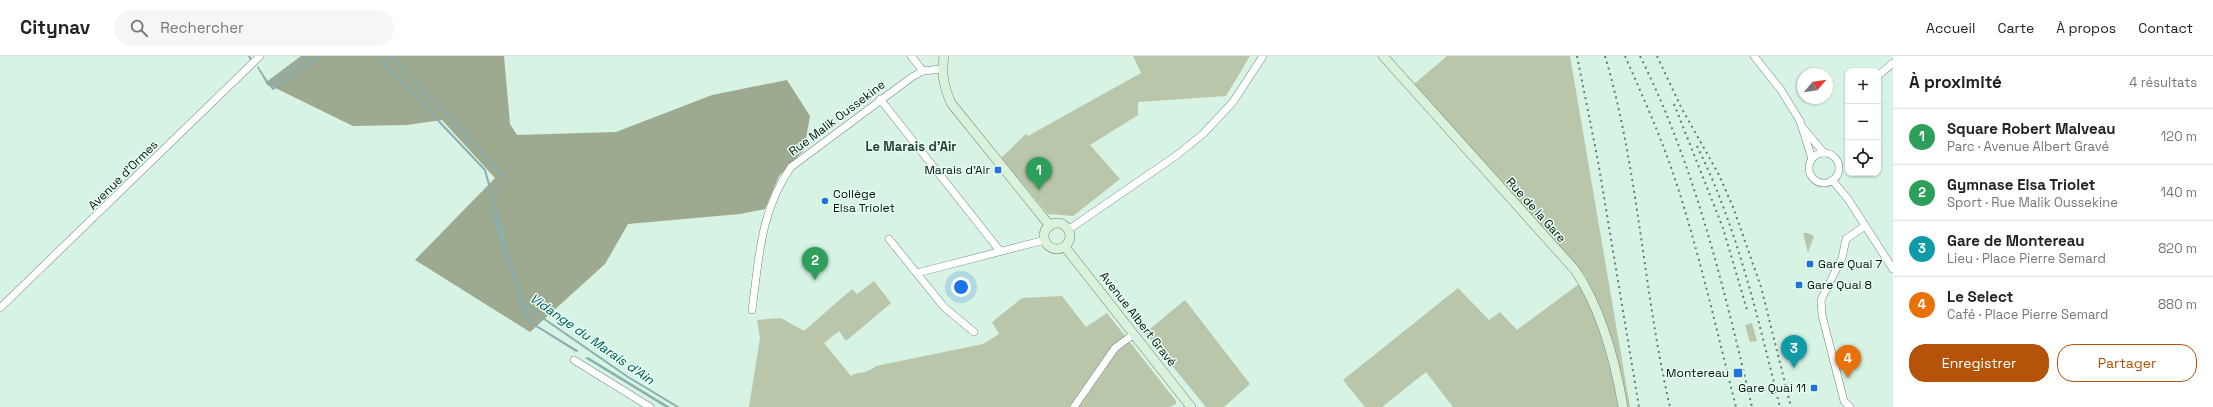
<!DOCTYPE html>
<html lang="fr">
<head>
<meta charset="utf-8">
<style>
  :root { --surface:#fff; --page:#f6f6f6; --text:#222; --muted:#767676; --line:#e0e0e0; --accent:#b45309 }
  body { margin:0; font-family:"Space Grotesk",sans-serif; background:var(--page); color:var(--text) }
  .controls { position:absolute; right:12px; top:12px; display:grid; overflow:hidden; border-radius:8px; box-shadow:0 1px 3px #0004 }
  .controls button { width:36px; height:36px; display:grid; place-items:center; padding:0; border:0; border-bottom:1px solid var(--line); background:var(--surface); color:var(--text); font:20px sans-serif }
  .compass { position:absolute; left:1797px; top:12px; width:36px; height:36px; border-radius:50%; background:var(--surface); box-shadow:0 1px 3px #0004; rotate:61deg }
  .you { position:absolute; left:961px; top:231px; width:14px; height:14px; margin:-10px; border:3px solid #fff; border-radius:50%; background:#1a73e8; box-shadow:0 0 0 6px #1a73e833 }
  .badge { display:grid; place-items:center; width:26px; height:26px; border-radius:50%; background:var(--accent); color:#fff; font-size:13px; font-weight:700 }
  .pin { position:absolute; translate:-50% -33px; filter:drop-shadow(0 1px 2px #0008) }
  .pin::after { content:''; position:absolute; top:21px; width:14px; height:12px; background:inherit; clip-path:polygon(0 0,100% 0,50% 100%) }
  .list { margin:0; padding:0; list-style:none }
  h2 { display:flex; justify-content:space-between; align-items:center; height:52px; margin:0; padding:0 16px; font-size:17px }
  h2 small { font-size:13px; font-weight:400; color:var(--muted) }
  .list li { display:grid; grid-template-columns:26px 1fr auto; gap:12px; align-items:center; box-sizing:border-box; height:56px; padding:0 16px; border-top:1px solid var(--line) }
  .list b { display:block; font-size:15px; white-space:nowrap }
  .list p { margin:0; font-size:13px; white-space:nowrap; color:var(--muted) }
  .list em { font-size:13px; font-style:normal; color:var(--muted) }
  .actions { display:flex; gap:8px; padding:12px 16px }
  .actions a { flex:1; padding:9px 0; border:1px solid var(--accent); border-radius:16px; text-align:center; font-size:14px; color:var(--accent) }
  .actions .main { background:var(--accent); color:#fff }
  .icon { flex:none; width:22px; height:22px; fill:none; stroke:currentColor; stroke-width:2; stroke-linecap:round; stroke-linejoin:round }
  .map { position:relative; flex:none; width:1893px; height:351px; overflow:hidden }
  header { display:flex; align-items:center; gap:24px; box-sizing:border-box; height:56px; padding:0 20px; background:var(--surface); border-bottom:1px solid var(--line) }
  header strong { font-size:19px }
  nav { display:flex; gap:22px; margin-inline-start:auto; font-size:14px }
  .search { width:280px; height:36px; background:var(--page); display:flex; align-items:center; gap:10px; box-sizing:border-box; padding:0 14px; border-radius:22px; color:var(--muted); font-size:15px }
  main { display:flex }
  aside { flex:1; background:var(--surface) }
  .map>svg:first-child { display:block }
  .green { fill:#bac6aa }
  .forest { fill:#9eaa8f }
  .water { fill:#8aafb1 }
  .lines { fill:none; stroke-linecap:round; stroke-linejoin:round }
  .stream { stroke:#8aafb1; stroke-width:2 }
  .street-casing { stroke:#6f897c; stroke-width:8 }
  .secondary-casing { stroke:#6f897c; stroke-width:10 }
  .street { stroke:#fff; stroke-width:7 }
  .secondary { stroke:#daf2db; stroke-width:9 }
  .rail { stroke:#687b72; stroke-width:2; stroke-dasharray:2 4; stroke-linecap:butt }
  .poi-dot { fill:#2072dd; stroke:#e7fff3; stroke-width:1.5 }
  .labels { text-anchor:middle; dominant-baseline:central; stroke-width:3; stroke-linejoin:round; paint-order:stroke }
  .street-label { font-size:12px; fill:#07110d; stroke:#e7fff3 }
  .poi-label { font-size:12px; fill:#07110d; stroke:#e7fff3; text-anchor:end }
  .neighbourhood-label { font-size:13px; font-weight:bold; fill:#274034; stroke:#e7fff3 }
  .water-label { font-size:13px; font-style:italic; fill:#02575c; stroke:#e7fff3 }
</style>
</head>
<body>
<header>
<strong>Citynav</strong>
<div class="search"><svg class="icon" aria-label="search" viewBox="0 0 24 24"><circle cx="10" cy="10" r="6"/><path d="M15 15l6 6"/></svg>Rechercher</div>
<nav><a>Accueil</a><a>Carte</a><a>À propos</a><a>Contact</a></nav>
</header>
<main>
<div class="map">
<svg width="1893" height="351" viewBox="0 0 1893 351">
  <rect width="100%" height="100%" fill="#d6f3e4"/>
  <g class="green">
    <polygon points="1133,0 1250,0 1226,40 1138,46 1138,59 1090,89 1120,123 1073,160 1048,158 1001,102 1026,78 1028,80 1141,17"/>
    <polygon points="1447,0 1570,0 1630,351 1453,351 1426,316 1382,351 1365,351 1343,324 1458,232 1489,264 1500,256 1517,274 1587,222 1413,29"/>
    <polygon points="1803,177 1808,177 1814,180 1808,197"/>
    <path d="M874 225 891 247 846 285 839 275 824 287 851 320C861 314 863 320 876 310L983 288 999 278 992 266 1022 242 1062 240 1086 271 1107 257 1176 345V348L1169 351H749L760 282 757 264 781 262 804 275 852 233 857 238Z"/>
    <polygon points="1185,244 1250,328 1224,351 1206,351 1145,277"/>
    <polygon points="1752,267 1757,285 1750,286 1745,269"/>
  </g>
  <polygon class="forest" points="301,0 504,0 510,68 517,79 616,76 712,39 787,24 810,60 804,94 779,120 765,153 740,158 628,168 605,208 530,276 415,204 495,122 442,64 407,69 353,70 265,27"/>
  <g class="water">
    <polygon points="307,0 310,0 268,30 257,11 258,10 269,27"/>
    <polygon points="390,0 392,0 505,120 491,151 501,173 530,265 579,295 576,296 528,266 490,151 503,121"/>
    <polygon points="588,301 670,351 665,351 585,302"/>
  </g>
  <g class="lines">
    <g class="stream">
      <polyline points="249,0 252,5"/>
      <polyline points="377,0 485,114 506,190"/>
      <polyline points="269,28 273,33 318,0"/>
      <polyline points="524,249 628,321 678,351"/>
    </g>
    <g class="street-casing">
      <g id="street">
        <polyline points="911,0 923,15"/>
        <polyline points="1754,0 1781,34 1800,65 1812,103"/>
        <polyline points="1880,18 1893,7"/>
        <polyline points="880,43 1000,195"/>
        <polyline points="1804,73 1824,97"/>
        <circle cx="1824" cy="112" r="15"/>
        <polyline points="1832,124 1848,143 1893,213"/>
        <polyline points="1068,174 1177,99 1203,78 1233,46 1263,0"/>
        <polyline points="889,183 944,251 974,276"/>
        <polyline points="917,217 1045,184"/>
        <polyline points="0,252 260,0"/>
        <path d="M752 254C759 203 760 155 791 111L912 21 923 15 941 13"/>
        <polyline points="574,304 650,351"/>
        <polyline points="1074,351 1115,292 1134,278"/>
        <polyline points="1850,351 1844,345 1822,259 1821,244 1842,202 1846,183 1865,170"/>
      </g>
    </g>
    <g class="secondary-casing">
      <g id="secondary">
        <path d="M944 0C941 18 944 31 951 47L1050 170"/>
        <path d="M1383 0 1575 214C1602 254 1615 304 1623 351"/>
        <circle cx="1057" cy="180" r="13"/>
        <polyline points="1065,191 1191,351"/>
      </g>
    </g>
    <use href="#street" class="street"/>
    <use href="#secondary" class="secondary"/>
    <g class="rail">
      <polyline points="1577,0 1598,105 1639,351"/>
      <path d="M1605 0C1639 115 1643 235 1670 351"/>
      <path d="M1625 0C1643 41 1662 83 1676 126 1700 200 1717 276 1736 351"/>
      <path d="M1640 0C1695 110 1724 232 1752 351"/>
      <polyline points="1657,0 1681,51 1719,119 1733,151 1761,231 1791,351"/>
      <polyline points="1674,48 1723,172 1747,254"/>
      <path d="M1697 90C1738 173 1758 263 1780 351"/>
    </g>
  </g>
  <g class="poi-dot">
    <rect x="994" y="110" width="8" height="8" rx="2"/>
    <circle cx="825" cy="145" r="4"/>
    <rect x="1806" y="204" width="8" height="8" rx="2"/>
    <rect x="1795" y="225" width="8" height="8" rx="2"/>
    <rect x="1733" y="312" width="10" height="10" rx="2"/>
    <rect x="1810" y="328" width="8" height="8" rx="2"/>
  </g>
  <g class="labels">
    <g class="street-label">
      <text transform="translate(837 62) rotate(-37)">Rue Malik Oussekine</text>
      <text transform="translate(123 119) rotate(-45)">Avenue d'Ormes</text>
      <text transform="translate(1536 154) rotate(48)">Rue de la Gare</text>
      <text transform="translate(1138 263) rotate(52)">Avenue Albert Gravé</text>
    </g>
    <g class="poi-label">
      <text x="990" y="114">Marais d'Air</text>
      <text x="833" y="138" text-anchor="start">Collège<tspan x="833" dy="14">Elsa Triolet</tspan></text>
      <text x="1818" y="208" text-anchor="start">Gare Quai 7</text>
      <text x="1807" y="229" text-anchor="start">Gare Quai 8</text>
      <text x="1729" y="317">Montereau</text>
      <text x="1806" y="332">Gare Quai 11</text>
    </g>
    <g class="neighbourhood-label">
      <text x="911" y="90">Le Marais d'Air</text>
    </g>
    <g class="water-label">
      <text transform="translate(592 283) rotate(35)">Vidange du Marais d'Ain</text>
    </g>
  </g>
</svg>
<div class="controls">
<button>+</button>
<button>−</button>
<button><svg class="icon" aria-label="locate" viewBox="0 0 24 24"><circle cx="12" cy="12" r="6"/><path d="M12 2v4M12 18v4M2 12h4M18 12h4"/></svg></button>
</div>
<svg class="compass" viewBox="-18 -18 36 36"><path d="M0-13l5 13h-10z" fill="#e53935"/><path d="M0 13l5-13h-10z" fill="#767676"/></svg>
<div class="you"></div>
<div class="pin badge" style="left:1039px;top:134px;background:#2e9e5b">1</div>
<div class="pin badge" style="left:815px;top:224px;background:#2e9e5b">2</div>
<div class="pin badge" style="left:1794px;top:312px;background:#0f9aa8">3</div>
<div class="pin badge" style="left:1848px;top:322px;background:#e8710a">4</div>
</div>
<aside>
<h2>À proximité<small>4 résultats</small></h2>
<ul class="list">
<li><span class="badge" style="background:#2e9e5b">1</span><div><b>Square Robert Malveau</b><p>Parc · Avenue Albert Gravé</p></div><em>120 m</em></li>
<li><span class="badge" style="background:#2e9e5b">2</span><div><b>Gymnase Elsa Triolet</b><p>Sport · Rue Malik Oussekine</p></div><em>140 m</em></li>
<li><span class="badge" style="background:#0f9aa8">3</span><div><b>Gare de Montereau</b><p>Lieu · Place Pierre Semard</p></div><em>820 m</em></li>
<li><span class="badge" style="background:#e8710a">4</span><div><b>Le Select</b><p>Café · Place Pierre Semard</p></div><em>880 m</em></li>
</ul>
<div class="actions"><a class="main">Enregistrer</a><a>Partager</a></div>
</aside>
</main>
</body>
</html>
